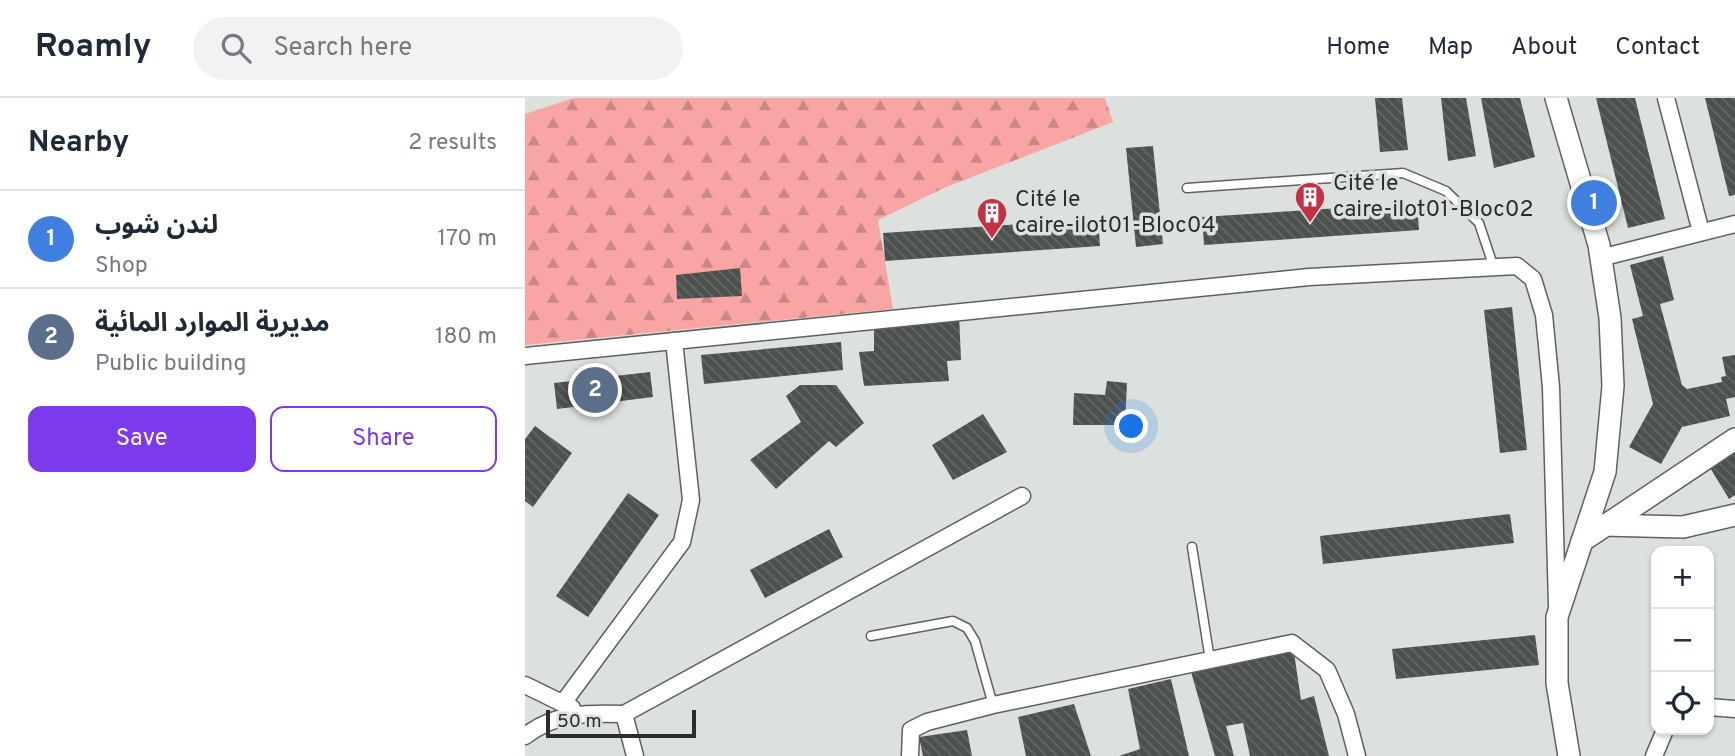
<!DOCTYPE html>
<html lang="en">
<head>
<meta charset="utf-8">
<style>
  :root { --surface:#fff; --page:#f2f2f3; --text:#1f2937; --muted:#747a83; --line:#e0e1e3; --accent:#7c3aed }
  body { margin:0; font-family:Overpass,"Noto Sans Arabic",sans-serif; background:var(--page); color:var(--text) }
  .controls { position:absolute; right:21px; bottom:21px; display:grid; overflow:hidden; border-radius:14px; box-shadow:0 2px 5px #0004 }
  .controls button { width:63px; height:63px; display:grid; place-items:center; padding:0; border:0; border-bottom:2px solid var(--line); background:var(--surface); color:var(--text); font:35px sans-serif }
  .scale { position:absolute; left:21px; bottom:18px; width:150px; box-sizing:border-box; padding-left:7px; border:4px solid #2b2d2b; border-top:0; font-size:19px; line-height:24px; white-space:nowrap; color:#2b2d2b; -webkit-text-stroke:5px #dde1dd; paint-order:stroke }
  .you { position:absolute; left:607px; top:329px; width:24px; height:24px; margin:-18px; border:5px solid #fff; border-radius:50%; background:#1a73e8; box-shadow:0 0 0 10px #1a73e833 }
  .badge { display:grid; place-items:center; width:46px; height:46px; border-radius:50%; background:var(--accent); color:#fff; font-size:23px; font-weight:700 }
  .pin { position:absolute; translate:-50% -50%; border:4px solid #fff; box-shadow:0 2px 7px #0006 }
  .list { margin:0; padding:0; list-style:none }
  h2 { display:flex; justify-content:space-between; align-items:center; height:91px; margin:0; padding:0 28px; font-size:30px }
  h2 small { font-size:23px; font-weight:400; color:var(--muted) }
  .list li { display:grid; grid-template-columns:46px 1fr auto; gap:21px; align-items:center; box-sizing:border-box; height:98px; padding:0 28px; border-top:2px solid var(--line) }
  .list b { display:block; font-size:26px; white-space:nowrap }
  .list p { margin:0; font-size:23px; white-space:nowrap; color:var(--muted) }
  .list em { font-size:23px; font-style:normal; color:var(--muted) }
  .actions { display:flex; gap:14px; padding:21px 28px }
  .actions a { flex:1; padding:16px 0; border:2px solid var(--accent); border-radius:14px; text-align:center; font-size:24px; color:var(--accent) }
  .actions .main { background:var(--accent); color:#fff }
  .icon { flex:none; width:38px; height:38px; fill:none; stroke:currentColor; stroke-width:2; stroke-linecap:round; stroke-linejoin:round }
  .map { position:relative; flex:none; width:1210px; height:658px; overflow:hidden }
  header { display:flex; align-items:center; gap:42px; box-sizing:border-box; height:98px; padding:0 35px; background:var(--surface); border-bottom:2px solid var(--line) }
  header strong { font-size:33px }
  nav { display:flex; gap:38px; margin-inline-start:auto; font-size:24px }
  .search { width:490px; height:63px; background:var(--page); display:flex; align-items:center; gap:18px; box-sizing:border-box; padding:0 24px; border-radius:38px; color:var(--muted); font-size:26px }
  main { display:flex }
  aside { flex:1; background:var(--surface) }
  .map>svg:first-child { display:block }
  .forest { fill:url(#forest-firs) }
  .building { fill:url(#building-back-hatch) }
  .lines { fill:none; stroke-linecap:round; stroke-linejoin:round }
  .service-casing { stroke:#5e615e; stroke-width:11 }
  .minor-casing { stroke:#5e615e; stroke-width:19 }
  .tertiary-casing { stroke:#5e615e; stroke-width:24 }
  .service { stroke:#fff; stroke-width:8 }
  .minor { stroke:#fff; stroke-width:16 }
  .tertiary { stroke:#fff; stroke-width:21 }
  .labels { text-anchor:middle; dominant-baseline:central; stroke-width:7; stroke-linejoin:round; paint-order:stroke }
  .poi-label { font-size:23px; fill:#2b2d2b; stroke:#dde1dd; text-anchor:start }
</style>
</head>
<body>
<header>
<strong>Roamly</strong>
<div class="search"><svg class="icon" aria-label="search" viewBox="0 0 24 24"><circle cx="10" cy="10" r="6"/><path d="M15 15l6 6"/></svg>Search here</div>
<nav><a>Home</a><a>Map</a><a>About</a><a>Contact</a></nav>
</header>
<main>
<aside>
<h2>Nearby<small>2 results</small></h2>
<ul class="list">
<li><span class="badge" style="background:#3f7fe0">1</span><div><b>لندن شوب</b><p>Shop</p></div><em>170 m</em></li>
<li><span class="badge" style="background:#5c6f8a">2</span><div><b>مديرية الموارد المائية</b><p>Public building</p></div><em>180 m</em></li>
</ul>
<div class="actions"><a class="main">Save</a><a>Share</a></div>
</aside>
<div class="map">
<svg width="1210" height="658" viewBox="0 0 1210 658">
  <defs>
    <pattern id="forest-firs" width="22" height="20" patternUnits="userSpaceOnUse" patternTransform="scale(1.75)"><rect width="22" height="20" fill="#f9a5a4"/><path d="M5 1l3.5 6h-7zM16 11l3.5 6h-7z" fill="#ca8786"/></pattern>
    <pattern id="building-back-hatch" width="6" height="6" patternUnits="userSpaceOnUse" patternTransform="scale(1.75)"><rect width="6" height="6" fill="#4d514e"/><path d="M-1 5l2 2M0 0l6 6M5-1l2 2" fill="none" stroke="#646765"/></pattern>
  </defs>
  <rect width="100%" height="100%" fill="#dde1dd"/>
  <polygon class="forest" points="49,0 580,0 588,24 419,90 353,122 368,211 0,247 0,16"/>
  <g class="building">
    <polygon points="850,0 877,0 883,52 855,54"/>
    <polygon points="916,0 941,0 951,58 923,63"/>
    <polygon points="956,0 995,0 1010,59 969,70"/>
    <polygon points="1071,0 1110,0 1140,121 1103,130"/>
    <polygon points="1180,0 1210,0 1210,97 1204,98"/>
    <polygon points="628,48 638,146 611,149 601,50"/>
    <polygon points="892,105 894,132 679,147 677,119"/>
    <polygon points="573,121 575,148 360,163 358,135"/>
    <polygon points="1138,158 1149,202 1135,206 1157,287 1162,291 1197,284 1196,279 1201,278 1197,259 1210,257 1210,299 1201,301 1205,318 1157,329 1136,366 1104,349 1128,306 1107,221 1118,218 1105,167"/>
    <polygon points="215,170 217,198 152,201 151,177"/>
    <polygon points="987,209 1002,352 975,355 959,212"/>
    <polygon points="434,215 436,262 422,263 424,283 339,288 334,254 349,253 349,229"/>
    <polygon points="316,244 318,272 179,286 176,257"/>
    <polygon points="125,274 128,299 32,311 29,285"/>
    <polygon points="582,283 602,285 600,327 548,327 549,295 580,297"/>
    <polygon points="275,287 311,287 339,325 311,349 304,343 251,391 225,362 276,324 261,298"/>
    <polygon points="458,316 482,354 428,382 407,347"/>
    <polygon points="10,328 47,355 8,409 0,403 0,341"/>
    <polygon points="1210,352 1210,397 1204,401 1184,368"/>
    <polygon points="103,395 134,417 63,519 31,498"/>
    <polygon points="985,416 989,445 798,466 795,438"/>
    <polygon points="304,431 318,459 240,500 225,472"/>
    <polygon points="1010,537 1014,567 871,581 867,551"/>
    <polygon points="768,548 776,602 789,598 804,658 725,658 718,625 701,628 709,658 690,658 665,570"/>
    <polygon points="646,581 664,658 594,658 615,651 603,591"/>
    <polygon points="549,606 566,658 501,658 493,619"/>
    <polygon points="442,632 447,658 398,658 394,639"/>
  </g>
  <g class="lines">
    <g class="service-casing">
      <g id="service">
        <polyline points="662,90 878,75 921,93 954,125 968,167"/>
        <polyline points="667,449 685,562"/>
        <polyline points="346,538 428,523 442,530 450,543 468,607"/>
      </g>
    </g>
    <g class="minor-casing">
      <g id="minor">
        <polyline points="1141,0 1176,134"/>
        <polyline points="1075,160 1210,126"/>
        <polyline points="0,258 784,179 992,168 1008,181 1019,217 1026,289 1032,507"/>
        <polyline points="0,587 47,610"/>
        <polyline points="38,605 157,444 166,402 149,243"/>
        <polyline points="1184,609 1210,611"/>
        <polyline points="99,616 497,398"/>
        <path d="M0 638C32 614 61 615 99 616L110 658"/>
        <polyline points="385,658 386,632 402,624 468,607 767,545 802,572 821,616 832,658"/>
        <polyline points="1129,658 1140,632"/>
      </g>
    </g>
    <g class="tertiary-casing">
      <g id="tertiary">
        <polyline points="1031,0 1074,147 1085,220 1088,288 1080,374 1032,519 1032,585 1044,658"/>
        <polyline points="1078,427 1158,429 1210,417"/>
        <polyline points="1057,443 1210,341"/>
      </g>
    </g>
    <use href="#service" class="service"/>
    <use href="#minor" class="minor"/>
    <use href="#tertiary" class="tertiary"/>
  </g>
  <defs>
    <g id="building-pin" transform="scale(1.575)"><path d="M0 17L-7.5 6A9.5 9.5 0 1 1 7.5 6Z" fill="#c23242" stroke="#dde1dd"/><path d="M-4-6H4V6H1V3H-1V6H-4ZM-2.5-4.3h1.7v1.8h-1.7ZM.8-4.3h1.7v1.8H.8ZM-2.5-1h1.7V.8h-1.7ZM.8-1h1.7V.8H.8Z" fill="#fff"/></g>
  </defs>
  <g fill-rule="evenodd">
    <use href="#building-pin" x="785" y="99"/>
    <use href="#building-pin" x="467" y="115"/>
  </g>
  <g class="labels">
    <g class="poi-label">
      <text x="808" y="86">Cité le<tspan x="808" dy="26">caire-ilot01-Bloc02</tspan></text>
      <text x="490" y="102">Cité le<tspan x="490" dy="26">caire-ilot01-Bloc04</tspan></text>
    </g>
  </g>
</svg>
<div class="controls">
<button>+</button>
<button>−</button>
<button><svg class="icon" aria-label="locate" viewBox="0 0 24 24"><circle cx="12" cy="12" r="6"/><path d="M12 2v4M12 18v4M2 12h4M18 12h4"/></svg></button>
</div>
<div class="scale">50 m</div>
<div class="you"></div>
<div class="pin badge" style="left:1069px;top:105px;background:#3f7fe0">1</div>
<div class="pin badge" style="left:70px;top:292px;background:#5c6f8a">2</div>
</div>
</main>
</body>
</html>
